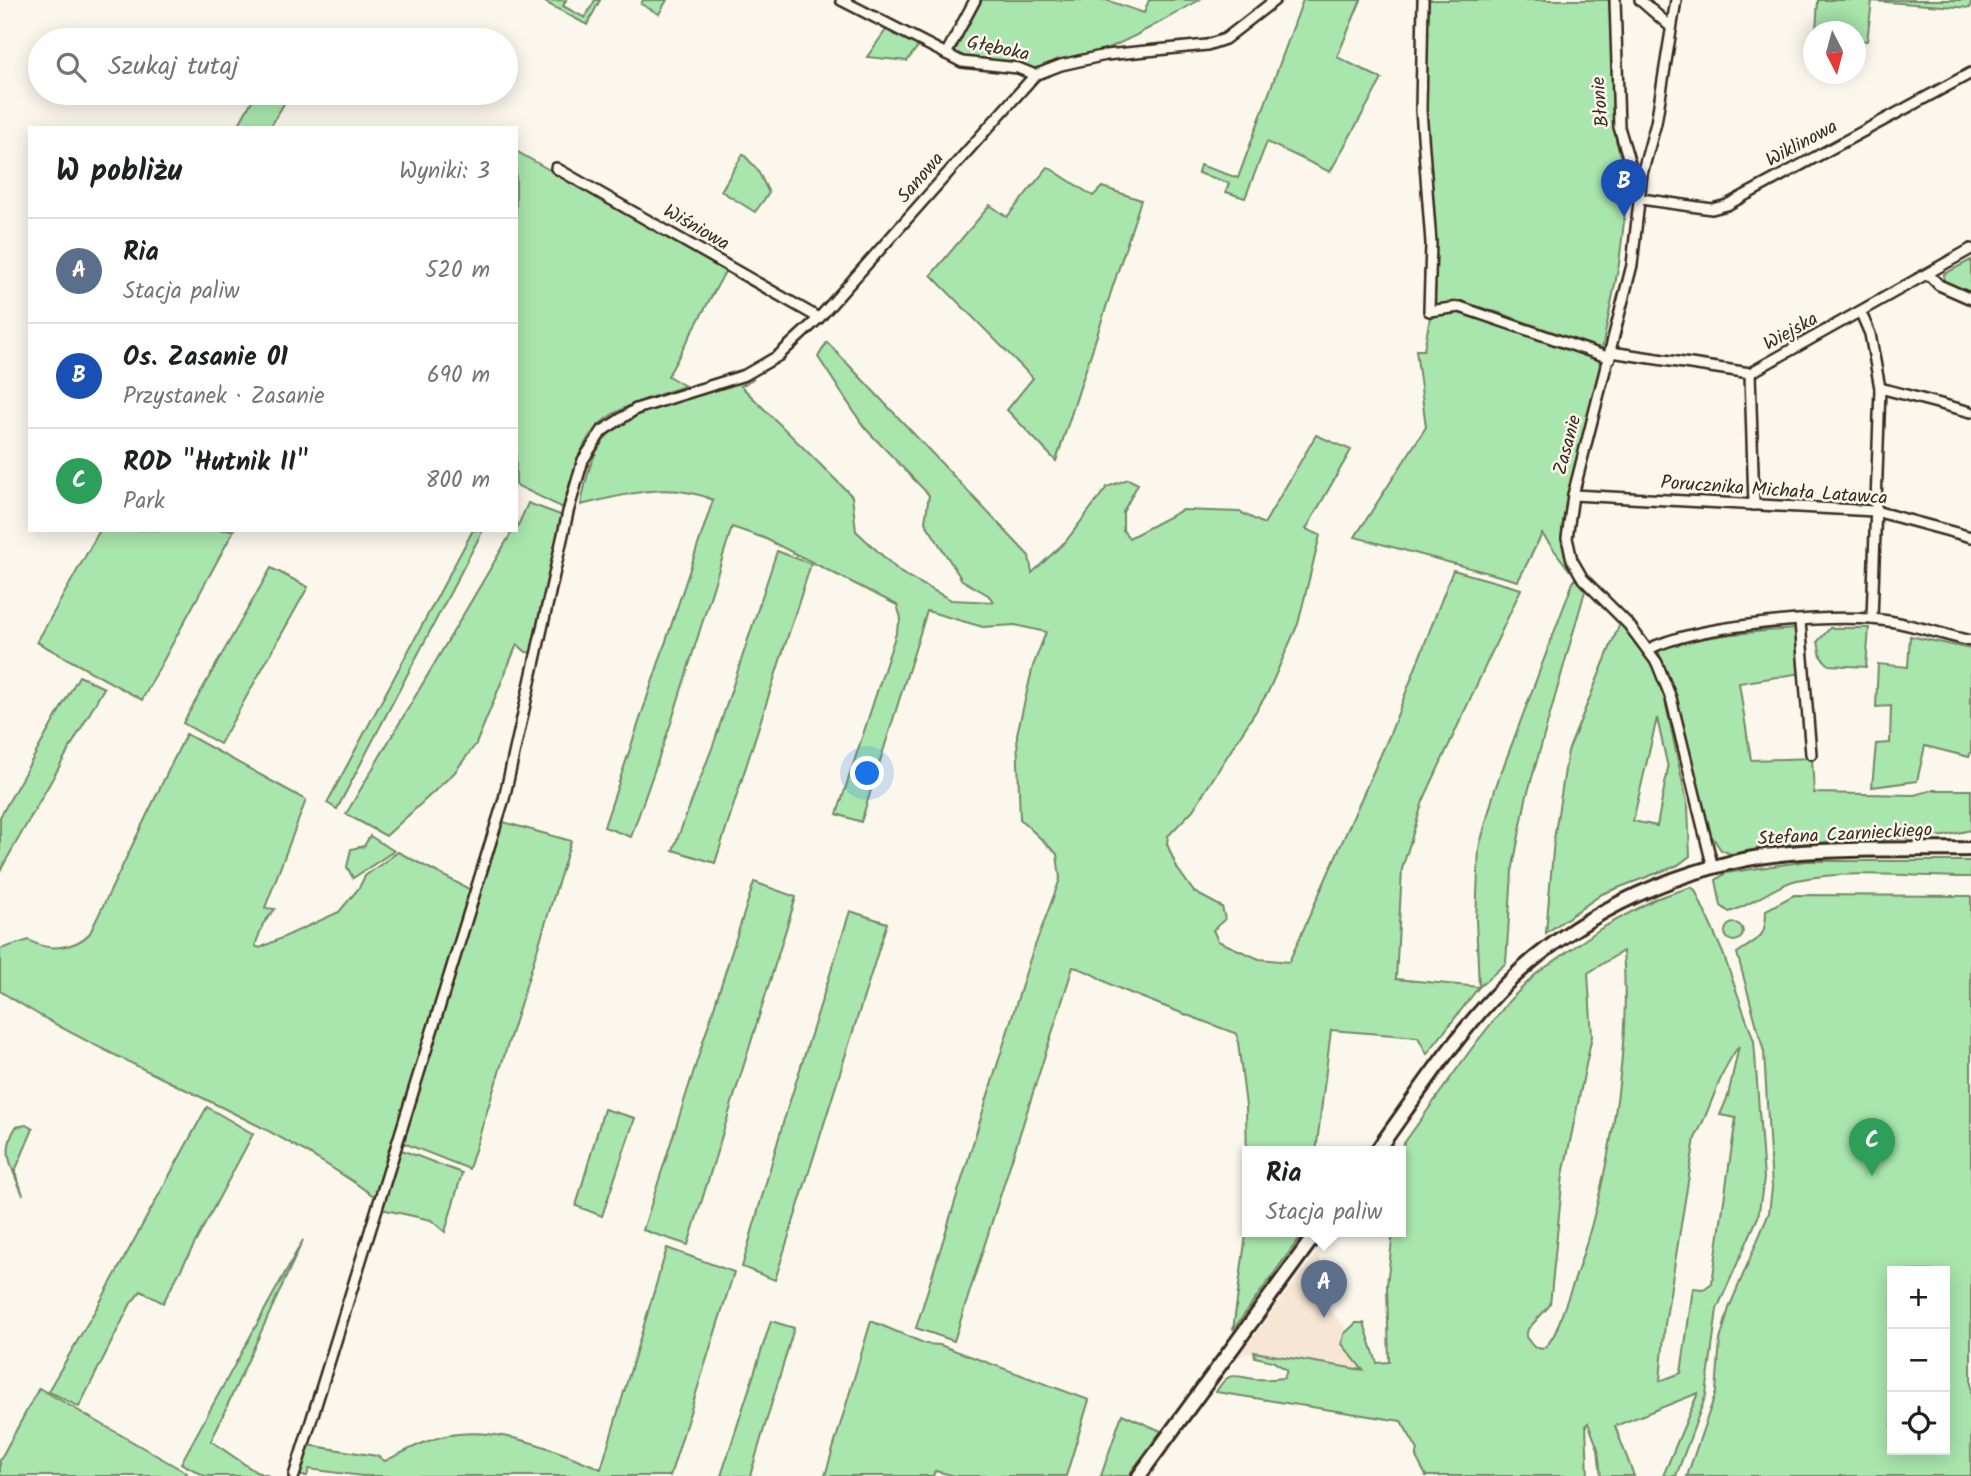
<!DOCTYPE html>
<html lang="pl">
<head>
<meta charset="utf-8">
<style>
  :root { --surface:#fff; --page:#f6f6f6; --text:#202124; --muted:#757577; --line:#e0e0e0; --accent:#1f6fb2 }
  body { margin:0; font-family:Kalam,sans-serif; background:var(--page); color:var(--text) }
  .controls { position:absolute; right:21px; bottom:21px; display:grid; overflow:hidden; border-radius:0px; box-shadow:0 4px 18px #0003 }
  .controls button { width:63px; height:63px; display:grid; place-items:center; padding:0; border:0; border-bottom:2px solid var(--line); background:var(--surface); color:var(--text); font:35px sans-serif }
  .compass { position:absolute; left:1803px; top:21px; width:63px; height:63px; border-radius:50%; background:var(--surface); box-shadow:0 4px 18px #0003; rotate:174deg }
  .you { position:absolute; left:868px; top:774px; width:24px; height:24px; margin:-18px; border:5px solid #fff; border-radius:50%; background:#1a73e8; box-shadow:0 0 0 10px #1a73e833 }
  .badge { display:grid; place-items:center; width:46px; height:46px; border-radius:50%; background:var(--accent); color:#fff; font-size:23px; font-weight:700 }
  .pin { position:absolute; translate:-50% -58px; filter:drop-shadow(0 2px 4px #0008) }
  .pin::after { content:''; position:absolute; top:37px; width:24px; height:21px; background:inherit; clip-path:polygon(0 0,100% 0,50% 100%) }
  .popup { position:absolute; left:1242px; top:1146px; width:164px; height:91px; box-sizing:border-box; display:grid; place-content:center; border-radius:0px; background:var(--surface); filter:drop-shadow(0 2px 5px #0005); font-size:23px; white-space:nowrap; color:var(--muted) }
  .popup b { font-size:26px; color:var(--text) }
  .popup::after { content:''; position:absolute; left:50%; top:100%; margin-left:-14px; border:14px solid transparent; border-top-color:var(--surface) }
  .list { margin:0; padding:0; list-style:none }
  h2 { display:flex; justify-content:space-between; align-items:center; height:91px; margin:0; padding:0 28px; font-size:30px }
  h2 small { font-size:23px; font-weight:400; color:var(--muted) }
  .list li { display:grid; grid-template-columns:46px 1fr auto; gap:21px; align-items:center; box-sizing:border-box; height:105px; padding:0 28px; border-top:2px solid var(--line) }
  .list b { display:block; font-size:26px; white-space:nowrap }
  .list p { margin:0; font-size:23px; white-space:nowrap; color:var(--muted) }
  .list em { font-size:23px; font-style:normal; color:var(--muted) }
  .icon { flex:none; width:38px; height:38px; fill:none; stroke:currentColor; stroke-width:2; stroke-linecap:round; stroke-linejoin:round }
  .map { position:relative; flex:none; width:1971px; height:1476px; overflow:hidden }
  .search { position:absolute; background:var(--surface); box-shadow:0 4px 18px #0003; left:28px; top:28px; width:490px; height:77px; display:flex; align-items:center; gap:18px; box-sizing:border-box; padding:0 24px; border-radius:38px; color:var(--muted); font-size:26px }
  .panel { position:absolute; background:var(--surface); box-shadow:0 4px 18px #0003; left:28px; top:126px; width:490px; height:406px; border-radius:0px }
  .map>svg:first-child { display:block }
  .built { fill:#f7e6d5 }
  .green { fill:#a9e6ad; stroke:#728866; stroke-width:2; fill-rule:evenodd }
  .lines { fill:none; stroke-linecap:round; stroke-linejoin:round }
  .street-casing { stroke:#3b2a1e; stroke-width:14 }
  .secondary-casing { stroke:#3b2a1e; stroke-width:18 }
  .street { stroke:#fbf7ec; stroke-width:9 }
  .secondary { stroke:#fbf7ec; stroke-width:12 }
  .labels { text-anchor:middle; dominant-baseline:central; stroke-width:5; stroke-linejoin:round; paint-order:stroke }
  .street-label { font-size:19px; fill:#3b2a1e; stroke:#fbf7ec }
</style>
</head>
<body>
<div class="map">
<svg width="1971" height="1476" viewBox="0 0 1971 1476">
  <rect width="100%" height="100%" fill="#fbf7ec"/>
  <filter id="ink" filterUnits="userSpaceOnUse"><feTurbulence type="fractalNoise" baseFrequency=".0143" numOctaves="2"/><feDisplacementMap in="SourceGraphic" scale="14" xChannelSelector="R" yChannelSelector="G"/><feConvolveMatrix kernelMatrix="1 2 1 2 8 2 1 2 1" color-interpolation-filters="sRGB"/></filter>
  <g filter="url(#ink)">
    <polygon class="built" points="1317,1253 1331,1287 1327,1306 1345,1327 1342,1344 1364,1371 1254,1352 1237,1357"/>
    <g class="green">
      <polygon points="566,0 563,6 585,18 595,0 600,0 587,25 543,1"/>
      <polygon points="643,0 667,0 659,14 641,4"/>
      <path d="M982 0H1106L1144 13 1149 0H1199C1123 44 1041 94 953 54Z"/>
      <polygon points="1303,0 1361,0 1337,57 1382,79 1330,172 1267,142 1245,198 1226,192 1229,183 1198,173 1200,165 1238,178"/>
      <path d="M1426 0H1610L1613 111 1616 141 1629 179 1619 264 1602 349 1494 311 1491 320 1598 357C1610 381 1563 497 1562 534 1561 547 1566 559 1570 571L1542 534 1518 581 1355 537 1426 427 1416 350H1424L1430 317 1456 311 1433 308 1424 108Z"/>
      <polygon points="1818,0 1971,0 1970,8 1872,1 1867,41 1856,40 1856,32 1816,31"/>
      <polygon points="888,27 919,45 907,61 867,57"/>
      <polygon points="292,28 315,40 285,40"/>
      <polygon points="256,93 290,93 270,128 237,128"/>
      <path d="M516 151 726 270 668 376 685 386C599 414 586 417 563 508L516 485Z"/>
      <polygon points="743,154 757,169 769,193 755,212 721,191"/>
      <polygon points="1048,167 1093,196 1102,187 1141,200 1056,461 1007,410 1033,378 931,275 990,205 1007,217"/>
      <polygon points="1971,260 1971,296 1944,283 1944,274"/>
      <path d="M827 342 1029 556 1032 573 1066 541 1107 487 1128 479 1138 484 1123 512V530L1129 538 1182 510 1240 512 1264 524 1316 435 1351 450 1306 529 1320 535 1298 624 1268 692 1193 810 1168 836 1167 844 1177 868 1194 892 1222 907 1225 919 1213 930 1218 941 1259 959 1289 962 1390 734 1453 570 1521 589 1423 801 1402 869 1396 979 1479 987 1476 919 1479 848 1495 789 1575 577 1585 591 1526 799 1512 872 1506 963 1479 987 1427 1054 1418 1037 1331 1030 1316 1152H1247V1168L1246 1106 1237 1034C1197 1019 1157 1004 1118 988 1102 981 1090 970 1073 967L954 1341 916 1328 1030 959 1060 879 1057 854 1020 819 1017 734 1033 666 1046 632 1015 625 983 627 927 611 861 822 837 814 901 618 897 605 764 538 732 527 671 723 631 837 604 827 713 500C670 481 625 494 581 505 586 477 592 447 616 427 637 409 723 389 754 379L741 386 852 496 856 531 901 573 951 600 994 602 988 595 962 580 925 522 929 495 864 427 818 357Z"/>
      <polygon points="528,503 563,516 534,653 526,652 517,644 476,744 454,773 386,836 346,814 513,530 516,530"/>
      <polygon points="100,530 234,530 142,700 37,642"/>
      <polygon points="473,530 483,530 337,809 327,803"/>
      <polygon points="777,551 811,564 715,863 673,850 714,743"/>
      <polygon points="271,568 308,587 220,744 183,723"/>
      <path d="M1620 623 1652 664 1662 687 1688 807 1690 856 1678 865 1602 894 1546 933 1554 839 1568 751ZM1657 718 1668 768 1657 826 1633 821Z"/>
      <polygon points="1830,628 1869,628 1866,667 1829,665 1821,657 1818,641"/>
      <path d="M1796 629 1802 673 1739 683 1751 760 1812 758 1814 793 1914 795 1933 790H1971V830L1944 836 1782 845 1731 854 1721 850 1707 829 1673 690 1658 650C1703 635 1749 632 1796 629Z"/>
      <polygon points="1910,636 1971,649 1971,752 1969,757 1925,746 1917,781 1872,787 1876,744 1890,743 1891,706 1876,707 1878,664 1908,667"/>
      <polygon points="79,676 104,688 0,871 0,817"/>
      <path d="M186 734 306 800 265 908 275 909 263 924 255 946 260 948 339 912 359 888 365 876 398 852 471 890 375 1197C260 1112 120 1069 0 991V949L29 940C47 952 76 949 90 933Z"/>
      <polygon points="503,822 571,841 469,1169 401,1142"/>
      <polygon points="370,836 394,851 353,878 347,867 351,849 364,846"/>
      <path d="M1807 861H1971V877C1919 877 1847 869 1797 880 1775 885 1753 905 1729 912L1721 906 1716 880 1726 873Z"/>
      <polygon points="754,882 796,897 688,1245 643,1230"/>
      <path d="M1691 887 1695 890 1723 953 1754 1041 1764 1179 1758 1217 1717 1309 1706 1395 1676 1476H1663L1698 1393 1615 1426 1634 1476H1601L1598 1449 1588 1423 1586 1425 1588 1476H1426L1416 1457 1418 1450 1401 1421 1216 1392C1229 1370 1233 1376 1254 1379 1264 1380 1274 1379 1284 1378L1287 1370 1272 1361 1255 1357 1254 1352 1363 1370 1342 1344 1344 1334 1356 1323H1364L1377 1363 1389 1362 1387 1285 1393 1232H1401L1402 1146 1472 1048 1509 1001 1536 974 1600 929 1655 899ZM1623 951C1632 1059 1605 1202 1566 1303 1560 1318 1556 1340 1542 1349L1534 1347 1526 1337 1528 1329 1550 1305 1563 1175 1592 1036 1588 973ZM1739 1046 1728 1096 1720 1115 1736 1118 1712 1283 1704 1289 1693 1288 1681 1373 1660 1381 1665 1324 1695 1138C1711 1109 1719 1072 1739 1046Z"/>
      <path d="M1794 895 1971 896V1476H1687L1716 1392 1720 1340 1729 1308 1769 1213 1772 1188 1764 1052 1737 953C1759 938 1766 939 1766 910ZM1945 1271V1450H1892V1271Z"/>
      <polygon points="850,911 887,923 775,1280 742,1267 783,1123"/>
      <circle cx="1734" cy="932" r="9"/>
      <polygon points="207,1107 253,1134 163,1303 141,1291 131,1303 79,1407 48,1391 103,1297"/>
      <polygon points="604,1109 635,1118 602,1216 576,1206"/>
      <path d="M26 1125 33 1129 15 1171 23 1195C13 1170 0 1152 16 1127Z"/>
      <polygon points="399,1149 462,1173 445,1232 431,1220 381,1209"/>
      <polygon points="1247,1227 1247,1232 1304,1232 1233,1330"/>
      <polygon points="303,1240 211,1441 256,1472 269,1476 205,1476 181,1463"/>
      <path d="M667 1248 734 1272 670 1476H362L309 1469 307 1476H299L307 1445 377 1456 385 1461C406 1451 427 1439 450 1435 501 1427 555 1449 601 1469Z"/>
      <polygon points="771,1321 794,1328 750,1476 721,1476"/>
      <polygon points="871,1321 926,1344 940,1345 1089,1400 1066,1476 956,1476 935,1471 933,1476 825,1476"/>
      <polygon points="39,1388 187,1473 185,1476 0,1476 0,1460"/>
      <polygon points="1122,1414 1161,1431 1128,1476 1101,1476"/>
    </g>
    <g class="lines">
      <g class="street-casing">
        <g id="street">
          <polyline points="841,0 962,62 1018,68 1035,75"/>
          <polyline points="1423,0 1421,110 1431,243 1429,311 1460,307 1610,358"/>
          <polyline points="1615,0 1619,127 1639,194"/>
          <polyline points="1640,0 1671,27"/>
          <polyline points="1676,0 1656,123 1642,174 1632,265 1573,495 1567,538 1572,560 1583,579 1629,625 1657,663 1671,698 1713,868"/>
          <polyline points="946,54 975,0"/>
          <polyline points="556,168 819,318"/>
          <polyline points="1641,199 1712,209 1727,205 1971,73"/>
          <polyline points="1929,275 1939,285 1971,299"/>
          <polyline points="1861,313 1870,334 1880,388 1872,619"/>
          <polyline points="1611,352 1750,373 1971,249"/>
          <polyline points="1750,373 1754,505"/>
          <polyline points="1880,388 1971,412"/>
          <polyline points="1573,495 1875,511 1971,537"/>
          <polyline points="1800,622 1811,754"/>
          <path d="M1649 649C1696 625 1817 616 1871 619 1904 621 1939 634 1971 641"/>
          <polyline points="294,1476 504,799 568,512 583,460 602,431 636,409 745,375 778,356 819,318 1035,75 1061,65 1106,55 1207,45 1225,39 1275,0"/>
        </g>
      </g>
      <g class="secondary-casing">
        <g id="secondary">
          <path d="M1376 1152C1417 1095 1456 1034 1506 984 1582 910 1686 863 1790 853 1850 848 1911 850 1971 849"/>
          <polyline points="1139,1476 1317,1232"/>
        </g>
      </g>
      <use href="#street" class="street"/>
      <use href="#secondary" class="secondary"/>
    </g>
  </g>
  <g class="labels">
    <g class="street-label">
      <text transform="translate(998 49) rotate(12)">Głęboka</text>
      <text transform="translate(1601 102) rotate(-95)">Błonie</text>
      <text transform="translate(1802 144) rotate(-28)">Wiklinowa</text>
      <text transform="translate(921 178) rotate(-49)">Sanowa</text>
      <text transform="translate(696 228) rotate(30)">Wiśniowa</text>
      <text transform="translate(1791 332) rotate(-29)">Wiejska</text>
      <text transform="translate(1568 445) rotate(-75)">Zasanie</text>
      <text transform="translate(1774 491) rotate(4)">Porucznika Michała Latawca</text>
      <text transform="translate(1845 835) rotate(-3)">Stefana Czarnieckiego</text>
    </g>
  </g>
</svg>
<div class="controls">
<button>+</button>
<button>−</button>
<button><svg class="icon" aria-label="locate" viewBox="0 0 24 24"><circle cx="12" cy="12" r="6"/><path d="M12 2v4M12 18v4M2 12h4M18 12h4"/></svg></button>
</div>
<svg class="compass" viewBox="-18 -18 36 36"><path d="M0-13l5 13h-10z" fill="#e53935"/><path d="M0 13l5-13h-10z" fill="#757577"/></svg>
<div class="you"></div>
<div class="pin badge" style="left:1324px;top:1318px;background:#5c6f8a">A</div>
<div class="popup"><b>Ria</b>Stacja paliw</div>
<div class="pin badge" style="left:1624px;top:217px;background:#1a4fb4">B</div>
<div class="pin badge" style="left:1872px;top:1176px;background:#2e9e5b">C</div>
<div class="search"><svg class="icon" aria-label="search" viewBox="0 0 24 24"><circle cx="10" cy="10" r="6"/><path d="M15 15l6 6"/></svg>Szukaj tutaj</div>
<section class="panel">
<h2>W pobliżu<small>Wyniki: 3</small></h2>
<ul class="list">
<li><span class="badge" style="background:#5c6f8a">A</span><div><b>Ria</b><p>Stacja paliw</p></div><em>520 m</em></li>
<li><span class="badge" style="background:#1a4fb4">B</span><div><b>Os. Zasanie 01</b><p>Przystanek · Zasanie</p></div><em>690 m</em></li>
<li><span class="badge" style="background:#2e9e5b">C</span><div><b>ROD &quot;Hutnik II&quot;</b><p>Park</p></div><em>800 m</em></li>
</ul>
</section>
</div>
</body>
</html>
